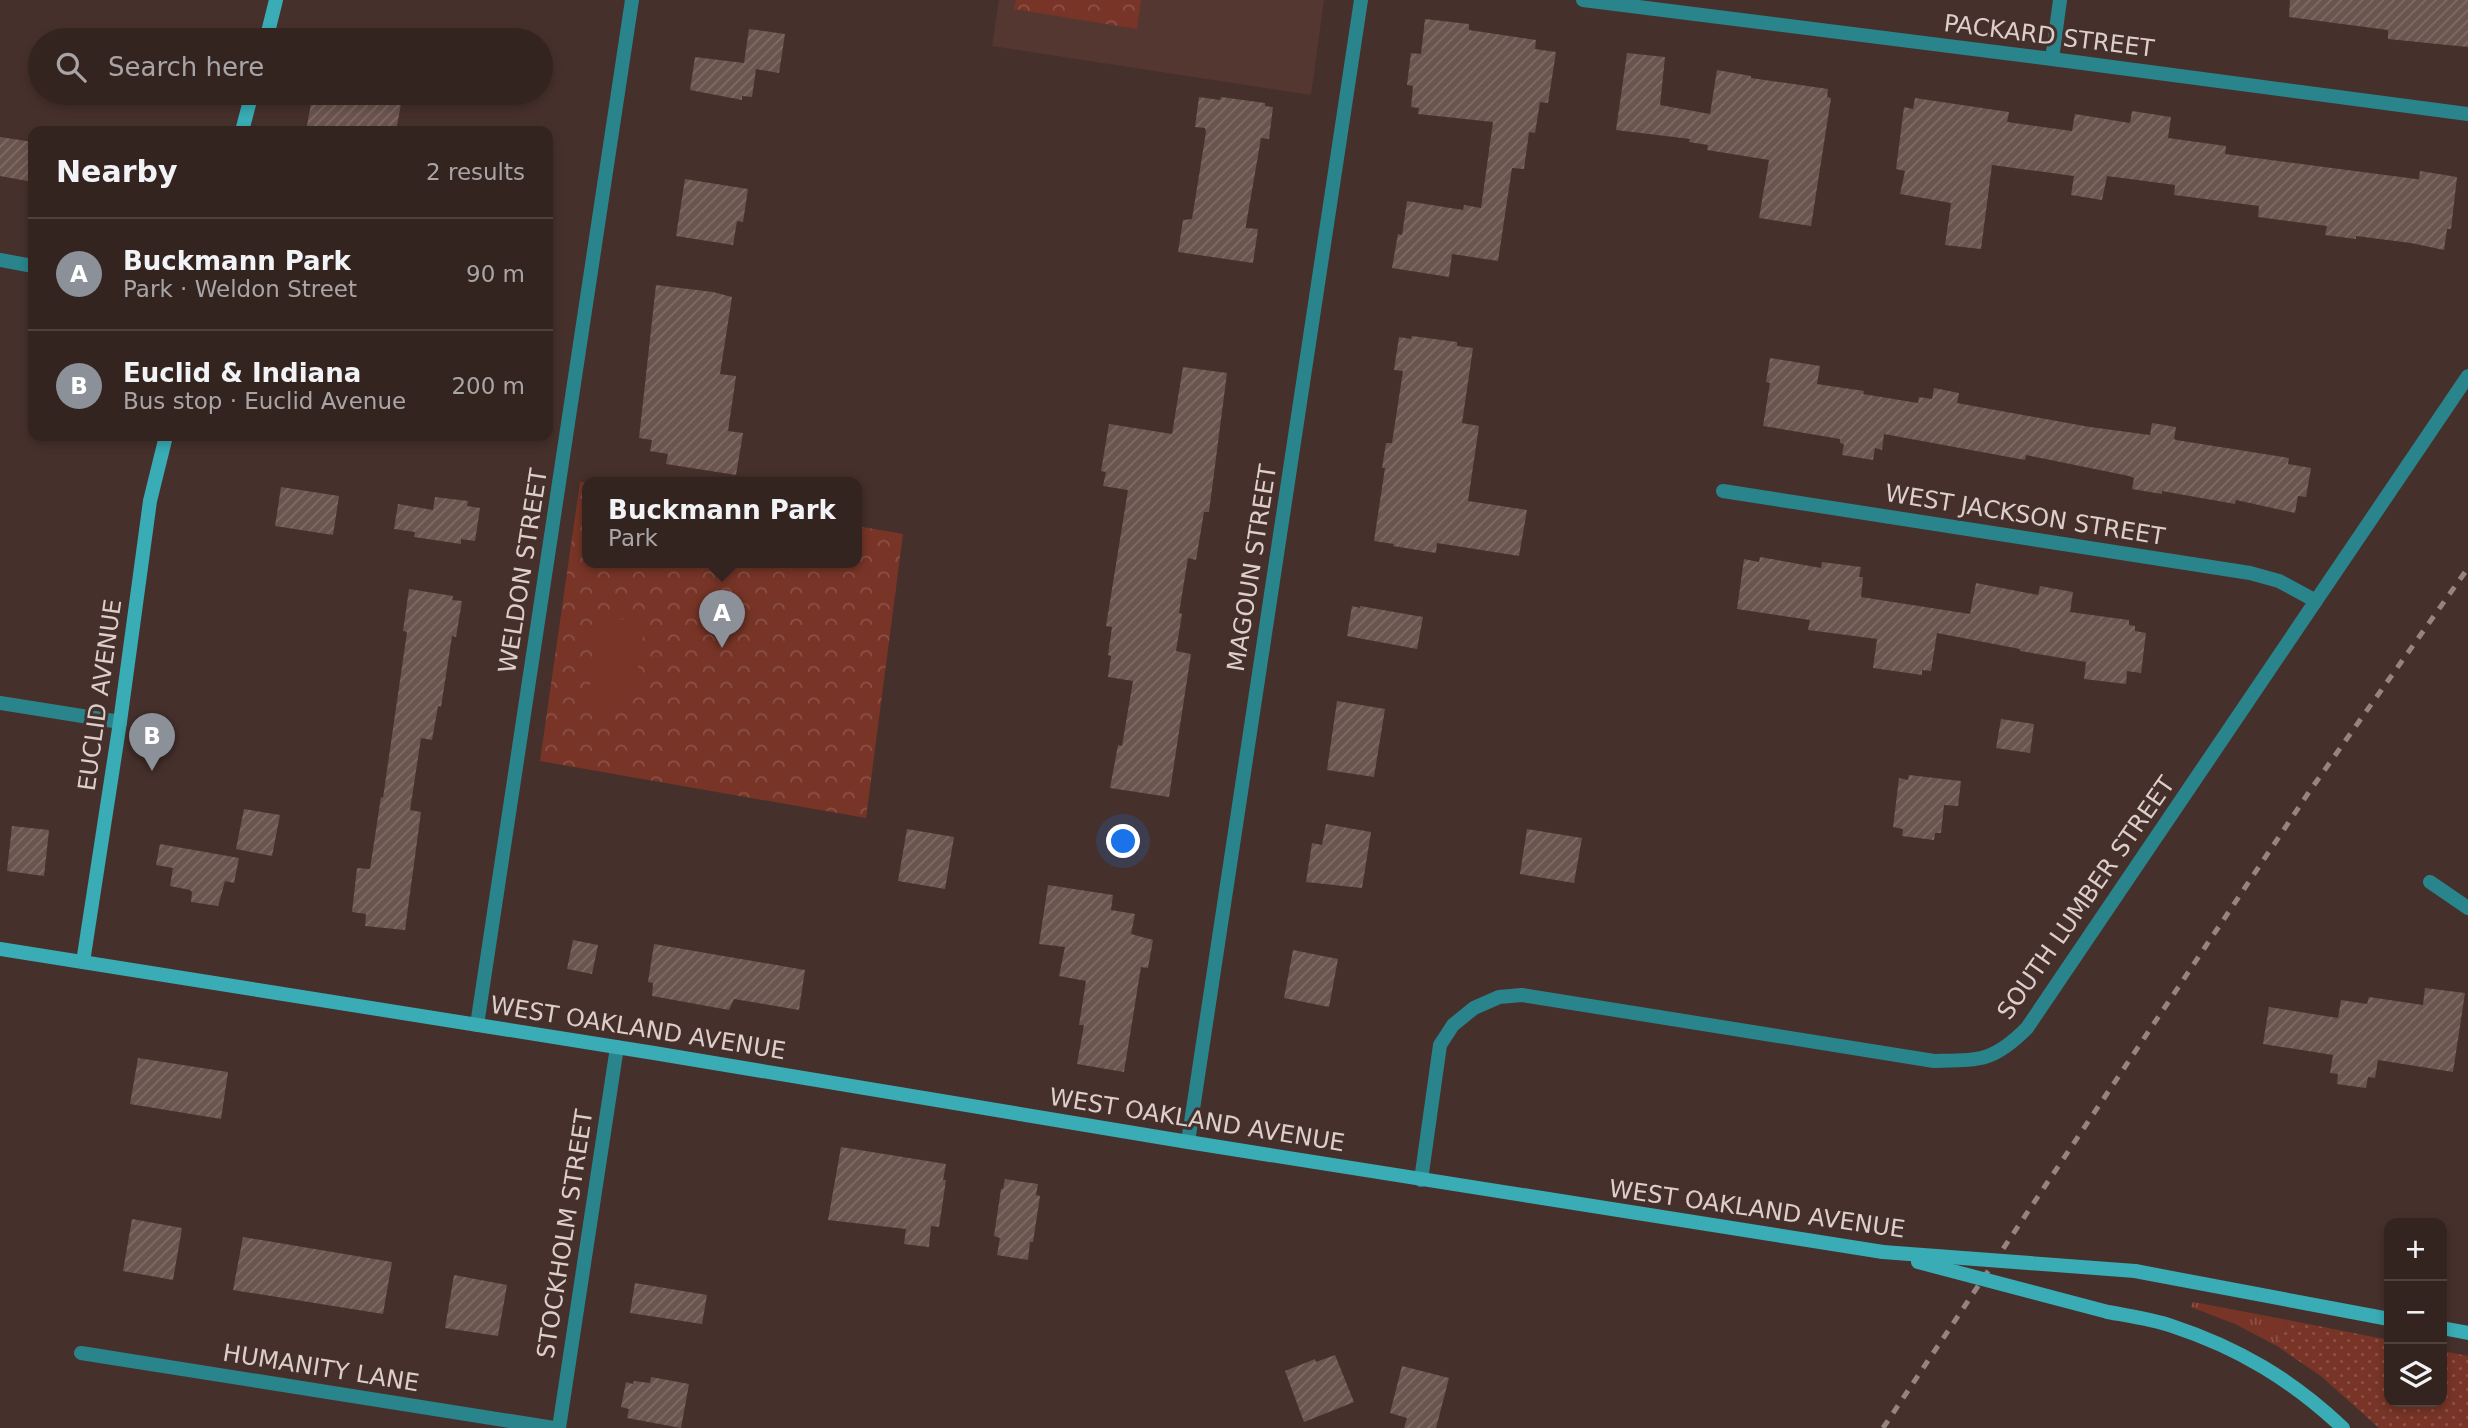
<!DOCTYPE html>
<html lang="en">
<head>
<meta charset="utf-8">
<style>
  :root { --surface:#342420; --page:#3f302d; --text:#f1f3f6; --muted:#a9a4a5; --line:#4e413e; --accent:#8c9099 }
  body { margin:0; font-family:"DejaVu Sans",sans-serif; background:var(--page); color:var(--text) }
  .controls { position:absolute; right:21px; bottom:21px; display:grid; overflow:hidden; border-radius:14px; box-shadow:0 4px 10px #0003 }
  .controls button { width:63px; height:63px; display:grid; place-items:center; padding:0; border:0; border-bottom:2px solid var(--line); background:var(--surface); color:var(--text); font:35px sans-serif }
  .you { position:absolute; left:1124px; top:842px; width:24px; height:24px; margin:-18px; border:5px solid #fff; border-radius:50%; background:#1a73e8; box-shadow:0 0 0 10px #1a73e833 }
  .badge { display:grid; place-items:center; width:46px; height:46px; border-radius:50%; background:var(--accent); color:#fff; font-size:23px; font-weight:700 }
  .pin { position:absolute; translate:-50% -58px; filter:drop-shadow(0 2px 4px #0008) }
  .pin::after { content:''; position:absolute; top:37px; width:24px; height:21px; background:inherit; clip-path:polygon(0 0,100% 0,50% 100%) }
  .popup { position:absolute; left:582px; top:477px; width:280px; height:91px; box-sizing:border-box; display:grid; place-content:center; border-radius:14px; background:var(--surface); filter:drop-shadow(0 2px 5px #0005); font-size:23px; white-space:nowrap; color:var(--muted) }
  .popup b { font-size:26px; color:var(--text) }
  .popup::after { content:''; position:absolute; left:50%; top:100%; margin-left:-14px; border:14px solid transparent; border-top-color:var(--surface) }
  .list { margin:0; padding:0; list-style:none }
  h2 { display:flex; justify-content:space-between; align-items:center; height:91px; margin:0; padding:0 28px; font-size:30px }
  h2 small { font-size:23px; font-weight:400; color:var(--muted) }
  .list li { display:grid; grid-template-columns:46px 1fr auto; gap:21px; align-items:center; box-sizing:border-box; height:112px; padding:0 28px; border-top:2px solid var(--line) }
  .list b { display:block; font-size:26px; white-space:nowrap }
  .list p { margin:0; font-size:23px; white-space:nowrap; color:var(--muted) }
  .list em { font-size:23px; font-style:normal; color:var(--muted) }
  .icon { flex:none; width:38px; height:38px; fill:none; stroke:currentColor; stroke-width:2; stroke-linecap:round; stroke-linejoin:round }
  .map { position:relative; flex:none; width:2468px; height:1428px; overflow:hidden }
  .search { position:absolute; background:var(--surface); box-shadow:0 4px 10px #0003; left:28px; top:28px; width:525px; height:77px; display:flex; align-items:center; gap:18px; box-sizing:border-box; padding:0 24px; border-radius:38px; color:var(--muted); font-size:26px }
  .panel { position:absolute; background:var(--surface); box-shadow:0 4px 10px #0003; left:28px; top:126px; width:525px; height:315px; border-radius:14px }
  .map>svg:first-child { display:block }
  .built { fill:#543731 }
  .grass { fill:url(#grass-tufts) }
  .park { fill:url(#park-crowns) }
  .garden { fill:url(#garden-dots) }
  .pitch { fill:#783527 }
  .building { fill:url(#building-hatch) }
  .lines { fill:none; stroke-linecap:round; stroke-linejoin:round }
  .street { stroke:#2a848c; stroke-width:14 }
  .secondary { stroke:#39acb5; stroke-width:14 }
  .rail { stroke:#968480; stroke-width:5; stroke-dasharray:9 9; stroke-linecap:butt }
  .secondary-bridge { stroke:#39acb5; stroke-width:14 }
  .labels { text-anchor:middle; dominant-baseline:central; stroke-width:6; stroke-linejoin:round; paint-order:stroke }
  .street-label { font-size:24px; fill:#dcceca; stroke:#46302b }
</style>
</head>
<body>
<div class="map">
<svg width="2468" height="1428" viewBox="0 0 2468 1428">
  <defs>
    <pattern id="grass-tufts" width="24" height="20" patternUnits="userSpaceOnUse" patternTransform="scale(1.75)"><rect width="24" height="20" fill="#783527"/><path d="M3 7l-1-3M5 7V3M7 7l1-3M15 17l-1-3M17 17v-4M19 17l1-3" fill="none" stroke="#8b5145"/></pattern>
    <pattern id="park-crowns" width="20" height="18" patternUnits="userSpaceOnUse" patternTransform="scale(1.75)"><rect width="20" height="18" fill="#783527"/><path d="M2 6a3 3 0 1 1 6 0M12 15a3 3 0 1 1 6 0" fill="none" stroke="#8b5145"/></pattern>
    <pattern id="garden-dots" width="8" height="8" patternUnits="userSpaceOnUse" patternTransform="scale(1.75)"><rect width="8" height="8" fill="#783527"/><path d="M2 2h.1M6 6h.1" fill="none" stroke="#8b5145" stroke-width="1.8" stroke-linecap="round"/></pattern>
    <pattern id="building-hatch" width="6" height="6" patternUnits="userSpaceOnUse" patternTransform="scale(1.75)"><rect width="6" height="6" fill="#6b544e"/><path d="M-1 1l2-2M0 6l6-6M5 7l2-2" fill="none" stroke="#806b66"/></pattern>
  </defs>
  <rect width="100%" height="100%" fill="#46302b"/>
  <polygon class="built" points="999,0 1324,0 1311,95 992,46"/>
  <polygon class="grass" points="2193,1302 2288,1320 2277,1346 2235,1324 2191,1307"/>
  <g class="park">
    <polygon points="1016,0 1141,0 1137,29 1014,9"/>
    <polygon points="580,482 587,483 587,562 857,562 857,526 903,534 866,818 540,761"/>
  </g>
  <polygon class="garden" points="2288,1320 2389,1340 2389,1402 2442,1402 2442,1351 2468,1356 2468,1428 2379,1428 2322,1377 2277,1346"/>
  <polygon class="pitch" points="601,616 645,623 631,711 587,704"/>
  <g class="building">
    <polygon points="2290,0 2468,0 2468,47 2388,39 2388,30 2289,17"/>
    <polygon points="1425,19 1469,24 1469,30 1536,40 1535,49 1556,52 1548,103 1540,102 1535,133 1529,132 1524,169 1512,168 1498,261 1452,254 1449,277 1392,268 1398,234 1402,235 1407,201 1463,210 1464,205 1481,208 1493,122 1418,114 1419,108 1411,107 1413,86 1407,85 1411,53 1421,54"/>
    <polygon points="749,29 785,34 779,73 756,69 752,97 742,96 742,100 690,90 695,57 744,63"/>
    <polygon points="1627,53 1665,57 1660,105 1710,114 1717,70 1751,76 1751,78 1828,89 1827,97 1831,98 1811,226 1759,218 1769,160 1707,150 1708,145 1689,142 1690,139 1616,130"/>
    <polygon points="313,93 403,93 396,131 306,131"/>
    <polygon points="1199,97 1220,100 1221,97 1265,103 1265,106 1273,107 1269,139 1261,138 1246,225 1246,228 1258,229 1253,263 1178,252 1183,220 1192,219 1206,132 1205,128 1195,127"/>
    <polygon points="1915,98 2009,112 2007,122 2072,131 2075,114 2130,123 2132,111 2171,117 2168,138 2226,146 2225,154 2416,179 2419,179 2420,171 2457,177 2451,229 2447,229 2444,250 2411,243 2356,236 2356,239 2325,235 2327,226 2258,217 2259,206 2174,195 2175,185 2107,176 2102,200 2071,195 2074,176 1992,165 1981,249 1945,245 1951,203 1900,194 1905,171 1896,169 1904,107 1913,109"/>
    <polygon points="0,137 33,142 33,182 0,176"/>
    <polygon points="685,179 748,189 743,222 737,221 733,245 676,236"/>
    <polygon points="656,285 713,292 732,297 720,374 736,376 728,431 743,433 736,475 666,464 668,454 650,451 652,440 639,438"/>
    <polygon points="1412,336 1457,342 1457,346 1473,348 1462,423 1479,426 1468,501 1527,510 1519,556 1437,543 1436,553 1393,546 1394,544 1374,541 1385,468 1382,468 1386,443 1392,443 1403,371 1394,370 1399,337 1411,339"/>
    <polygon points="1770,358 1820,366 1817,384 1864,391 1863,394 1918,403 1919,397 1932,399 1934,388 1959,393 1957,403 2090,427 2150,435 2152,423 2176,427 2174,439 2176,440 2289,458 2288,464 2311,468 2306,497 2298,496 2295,513 2236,500 2235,504 2162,491 2162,494 2132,489 2134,478 2129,476 2026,455 2025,460 1884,434 1882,450 1875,448 1873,460 1842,455 1844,444 1840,443 1840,439 1763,426 1770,383 1766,382"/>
    <polygon points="1183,367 1227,373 1209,512 1204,512 1196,560 1188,558 1179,613 1182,614 1176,651 1191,654 1169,797 1110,788 1118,745 1122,746 1133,681 1108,677 1111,656 1108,655 1112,627 1106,626 1128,490 1103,486 1106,472 1101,471 1109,424 1172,434"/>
    <polygon points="281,487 339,496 333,535 275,526"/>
    <polygon points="435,497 468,501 467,506 480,508 475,541 461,539 461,544 414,537 415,532 394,529 398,504 433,510"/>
    <polygon points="1760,557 1821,568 1822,562 1861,567 1859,577 1863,577 1861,597 1970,614 1976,583 2038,595 2040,586 2073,592 2070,612 2129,620 2129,625 2135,626 2135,631 2146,633 2141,673 2127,671 2126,684 2084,679 2086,662 2020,651 2020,649 1937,633 1931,671 1922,670 1922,675 1873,668 1877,639 1808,630 1810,620 1737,609 1744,559 1759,562"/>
    <polygon points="409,589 453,596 452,600 462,601 456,637 452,636 441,707 438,706 432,740 421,738 410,810 421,812 405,930 365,926 366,914 352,912 357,868 370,869 381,797 383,798 407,632 403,631"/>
    <polygon points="1352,606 1360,608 1360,606 1423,617 1417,649 1347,636"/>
    <polygon points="1337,701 1385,709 1374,777 1327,770"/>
    <polygon points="2001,719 2034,724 2030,753 1996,748"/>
    <polygon points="1909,775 1961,781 1958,806 1944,805 1941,833 1935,833 1934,840 1902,836 1903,829 1893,827 1899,778 1908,780"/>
    <polygon points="244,809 280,815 272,856 236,849"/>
    <polygon points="1326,824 1371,832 1362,888 1306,882 1312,843 1322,845"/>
    <polygon points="12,826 49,830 44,876 7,871"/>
    <polygon points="907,829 954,837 945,889 898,881"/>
    <polygon points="1527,829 1582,838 1574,883 1520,874"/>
    <polygon points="160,844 239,858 234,883 225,881 218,906 191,902 192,892 190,890 170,886 173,868 156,865"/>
    <polygon points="1048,885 1113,895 1111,910 1135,914 1131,934 1153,940 1148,968 1141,967 1124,1072 1077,1064 1084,1025 1079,1025 1086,981 1059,976 1065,947 1039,944"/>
    <polygon points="573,940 598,945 592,974 567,969"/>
    <polygon points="654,944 805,970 799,1010 734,999 729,1010 652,996 653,983 648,982"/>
    <polygon points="1293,950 1338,959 1329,1007 1284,998"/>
    <polygon points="2425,988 2465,993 2453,1072 2378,1060 2375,1078 2368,1077 2366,1088 2337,1084 2338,1074 2330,1073 2333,1055 2263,1044 2269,1007 2338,1018 2341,1000 2367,1004 2369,997 2423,1005"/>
    <polygon points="138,1058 228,1072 221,1119 130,1104"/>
    <polygon points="841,1147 946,1164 943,1180 946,1180 939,1227 931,1226 929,1247 904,1244 906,1229 828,1220"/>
    <polygon points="1005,1179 1038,1184 1036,1195 1040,1196 1033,1242 1030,1242 1028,1260 997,1255 1000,1238 994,1236 1001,1189 1003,1189"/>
    <polygon points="132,1219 182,1228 173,1280 123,1271"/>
    <polygon points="243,1237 392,1262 383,1314 233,1290"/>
    <polygon points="454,1275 507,1285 498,1336 445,1328"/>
    <polygon points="635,1283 707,1295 702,1324 630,1313"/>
    <polygon points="1335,1355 1354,1402 1304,1422 1285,1371 1315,1359 1316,1362"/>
    <polygon points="1402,1366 1449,1378 1436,1428 1404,1428 1407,1418 1390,1413"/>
    <polygon points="651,1377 689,1384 681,1428 627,1418 629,1409 621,1407 626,1382 633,1384 634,1381 650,1383"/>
  </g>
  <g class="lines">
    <g class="street">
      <polyline points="1583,0 2052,59 2468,114"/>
      <polyline points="2052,59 2060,0"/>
      <polyline points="0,260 33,266"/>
      <polyline points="1723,491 2250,573 2279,581 2316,601"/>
      <polyline points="0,703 120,722"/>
      <polyline points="2430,882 2468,908"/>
      <polyline points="477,1025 632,0"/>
      <polyline points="1188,1142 1361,0"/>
      <path d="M1421 1180 1440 1045 1453 1025 1474 1008 1499 997 1522 995 1934 1061C1980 1060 1993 1062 2027 1028L2468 376"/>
      <polyline points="81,1353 554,1428"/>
      <polyline points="559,1428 617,1047"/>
    </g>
    <g class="secondary">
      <polyline points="266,40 276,0"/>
      <polyline points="242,131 252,93"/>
      <polyline points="0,949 654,1053 1188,1142 1883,1252"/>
      <polyline points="83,962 120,722 150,501 166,436"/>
      <polyline points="2135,1271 2389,1319"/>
      <path d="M2108 1312C2129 1316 2152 1319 2172 1326 2239 1348 2292 1380 2343 1428"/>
      <polyline points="2442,1328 2468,1333"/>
    </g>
    <polyline class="rail" points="1883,1428 2309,792 2468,568"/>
    <g class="secondary-bridge">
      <polyline points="1883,1252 2135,1271"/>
      <polyline points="1918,1262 2108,1312"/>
    </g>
  </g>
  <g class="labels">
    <g class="street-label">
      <text transform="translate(2049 36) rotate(7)">PACKARD STREET</text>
      <text transform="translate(2025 515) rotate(9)">WEST JACKSON STREET</text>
      <text transform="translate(1252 568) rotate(-81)">MAGOUN STREET</text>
      <text transform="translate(523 571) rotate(-81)">WELDON STREET</text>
      <text transform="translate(100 695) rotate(-82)">EUCLID AVENUE</text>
      <text transform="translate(2086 898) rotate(-55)">SOUTH LUMBER STREET</text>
      <text transform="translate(638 1028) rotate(9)">WEST OAKLAND AVENUE</text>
      <text transform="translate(1197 1120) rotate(9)">WEST OAKLAND AVENUE</text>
      <text transform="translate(1757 1209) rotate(8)">WEST OAKLAND AVENUE</text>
      <text transform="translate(565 1234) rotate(-81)">STOCKHOLM STREET</text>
      <text transform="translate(321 1368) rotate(9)">HUMANITY LANE</text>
    </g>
  </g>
</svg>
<div class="controls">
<button>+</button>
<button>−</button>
<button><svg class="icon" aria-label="layers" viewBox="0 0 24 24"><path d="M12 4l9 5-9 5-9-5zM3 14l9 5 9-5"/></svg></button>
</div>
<div class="you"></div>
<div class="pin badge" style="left:722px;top:648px">A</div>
<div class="popup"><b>Buckmann Park</b>Park</div>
<div class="pin badge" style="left:152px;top:771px">B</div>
<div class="search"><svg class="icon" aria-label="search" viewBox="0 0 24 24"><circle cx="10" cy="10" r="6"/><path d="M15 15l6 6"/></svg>Search here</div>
<section class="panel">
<h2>Nearby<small>2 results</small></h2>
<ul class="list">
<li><span class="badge">A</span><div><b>Buckmann Park</b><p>Park · Weldon Street</p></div><em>90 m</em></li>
<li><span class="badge">B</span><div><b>Euclid &amp; Indiana</b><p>Bus stop · Euclid Avenue</p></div><em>200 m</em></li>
</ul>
</section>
</div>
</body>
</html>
